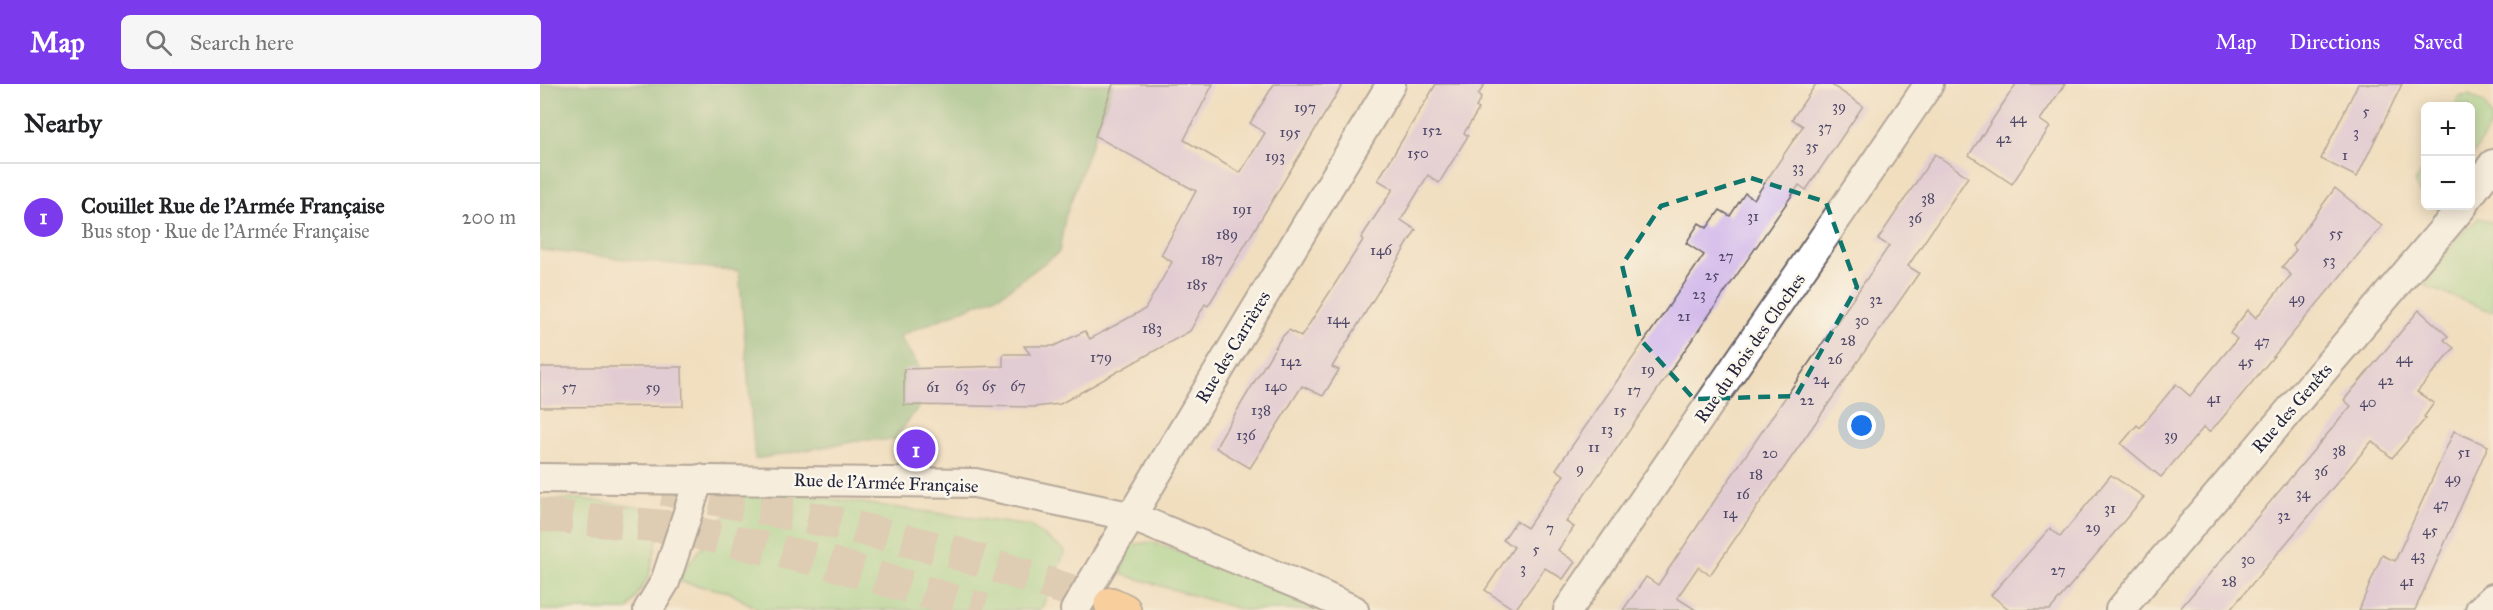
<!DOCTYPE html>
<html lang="en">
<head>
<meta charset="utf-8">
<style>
  :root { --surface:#fff; --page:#f6f6f6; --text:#202124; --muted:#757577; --line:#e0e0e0; --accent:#7c3aed }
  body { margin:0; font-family:"IM FELL Great Primer",serif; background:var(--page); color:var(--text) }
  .controls { position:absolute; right:18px; top:18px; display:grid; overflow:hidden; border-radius:9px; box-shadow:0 3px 15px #0003 }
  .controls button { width:54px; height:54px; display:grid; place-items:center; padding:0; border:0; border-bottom:2px solid var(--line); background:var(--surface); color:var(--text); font:30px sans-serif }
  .you { position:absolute; left:1322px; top:342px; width:21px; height:21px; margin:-15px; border:4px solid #fff; border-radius:50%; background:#1a73e8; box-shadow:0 0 0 9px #1a73e833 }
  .badge { display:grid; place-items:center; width:39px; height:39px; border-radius:50%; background:var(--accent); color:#fff; font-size:20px; font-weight:700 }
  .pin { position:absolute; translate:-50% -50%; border:3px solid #fff; box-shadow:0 2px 6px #0006 }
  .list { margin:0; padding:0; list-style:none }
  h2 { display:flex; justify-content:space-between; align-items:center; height:78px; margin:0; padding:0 24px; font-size:26px }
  h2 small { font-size:20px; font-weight:400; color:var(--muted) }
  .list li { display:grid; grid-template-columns:39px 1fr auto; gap:18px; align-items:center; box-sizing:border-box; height:108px; padding:0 24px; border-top:2px solid var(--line) }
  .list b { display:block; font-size:22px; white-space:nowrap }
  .list p { margin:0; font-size:20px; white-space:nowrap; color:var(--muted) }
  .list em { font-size:20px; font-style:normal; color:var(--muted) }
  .icon { flex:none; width:33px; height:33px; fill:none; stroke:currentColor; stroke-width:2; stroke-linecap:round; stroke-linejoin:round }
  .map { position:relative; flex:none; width:1953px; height:526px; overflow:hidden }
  header { display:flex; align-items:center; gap:36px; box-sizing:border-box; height:84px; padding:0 30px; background:var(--accent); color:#fff }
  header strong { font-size:28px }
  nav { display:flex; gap:33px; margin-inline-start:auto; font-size:21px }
  .search { width:420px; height:54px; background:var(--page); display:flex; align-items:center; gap:15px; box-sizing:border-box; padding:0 21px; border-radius:9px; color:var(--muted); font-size:22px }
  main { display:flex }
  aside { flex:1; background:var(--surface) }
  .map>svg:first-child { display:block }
  .green { fill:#96d78e; stroke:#5c7c64; stroke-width:1.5 }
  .forest { fill:#78b879; stroke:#4d6d5a; stroke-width:1.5 }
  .building { fill:#d1b7eb }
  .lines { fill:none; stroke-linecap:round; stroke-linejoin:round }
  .motorway-tunnel { stroke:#c8b8a5; stroke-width:33; stroke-dasharray:33 16; stroke-linecap:butt }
  .minor-casing { stroke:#6a6469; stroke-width:32 }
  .motorway-casing { stroke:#6a6469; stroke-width:36 }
  .minor { stroke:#fff; stroke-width:28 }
  .motorway { stroke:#ffbb71; stroke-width:33 }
  .marked { fill:none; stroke:#0f766e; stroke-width:4.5; stroke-dasharray:12 8; stroke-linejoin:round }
  .labels { text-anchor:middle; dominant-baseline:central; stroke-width:5; stroke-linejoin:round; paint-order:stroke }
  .number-label { font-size:15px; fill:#4e4767 }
  .street-label { font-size:18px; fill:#22223b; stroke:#fbf7ec }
</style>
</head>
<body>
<header>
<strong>Map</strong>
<div class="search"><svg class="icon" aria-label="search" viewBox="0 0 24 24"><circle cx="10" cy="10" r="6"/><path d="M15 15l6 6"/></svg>Search here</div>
<nav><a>Map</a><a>Directions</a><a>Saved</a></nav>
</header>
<main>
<aside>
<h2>Nearby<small></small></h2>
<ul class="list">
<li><span class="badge">1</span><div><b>Couillet Rue de l'Armée Française</b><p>Bus stop · Rue de l'Armée Française</p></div><em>200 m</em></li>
</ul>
</aside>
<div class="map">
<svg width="1953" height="526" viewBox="0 0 1953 526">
  <rect width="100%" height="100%" fill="#fbf7ec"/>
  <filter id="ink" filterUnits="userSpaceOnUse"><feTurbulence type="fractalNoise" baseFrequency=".0167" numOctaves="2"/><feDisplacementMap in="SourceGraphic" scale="12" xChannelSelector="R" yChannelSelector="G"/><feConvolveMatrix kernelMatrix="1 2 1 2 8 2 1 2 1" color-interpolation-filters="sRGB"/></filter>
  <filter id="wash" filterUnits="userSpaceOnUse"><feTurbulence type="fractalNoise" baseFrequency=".008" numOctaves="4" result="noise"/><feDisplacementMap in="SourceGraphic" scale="24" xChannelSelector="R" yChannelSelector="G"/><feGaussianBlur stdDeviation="1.35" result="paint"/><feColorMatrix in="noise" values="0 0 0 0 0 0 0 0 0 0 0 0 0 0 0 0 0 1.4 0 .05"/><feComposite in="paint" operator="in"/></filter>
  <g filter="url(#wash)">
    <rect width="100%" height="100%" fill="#f1debf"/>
    <g class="green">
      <polygon points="1929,11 1944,19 1953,37 1931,74 1930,22 1915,22 1918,13"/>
      <polygon points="1885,82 1885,108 1879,108 1875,99"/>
      <polygon points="1939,134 1953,139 1953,228 1885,202 1915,156"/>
      <polygon points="206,403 490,442 525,467 501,526 219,526 189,508 136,497"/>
      <polygon points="43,415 124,427 109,492 88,526 0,526 0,416"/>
      <polygon points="612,458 736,504 777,526 703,526 581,490 589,461"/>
    </g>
    <polygon class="forest" points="0,0 573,0 525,134 519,168 462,210 359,252 379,283 379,322 354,356 323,356 215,375 199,187 0,166"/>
    <g id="blocks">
      <g class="building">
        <polygon points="573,0 673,0 644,56 700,89 725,49 710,39 734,0 803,0 668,222 665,220 650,247 520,320 494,323 364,321 364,285 463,282 463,270 490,270 484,262 514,262 545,247 550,255 605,225 632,178 621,171 656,107 555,52"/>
        <polygon points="896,0 945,0 938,11 941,14 936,23 939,25 924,49 928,52 899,99 888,91 861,136 876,146 792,283 799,286 783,312 762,302 710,384 676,364 681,353 741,254 749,246 761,253 823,156 821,154 853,105 838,96"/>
        <polygon points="1276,0 1290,0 1323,22 1266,106 1259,101 1026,438 1034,443 1018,466 1035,478 1023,495 1005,484 975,526 945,506 974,463 963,456 976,437 987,444 1024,391 1016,385 1164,171 1146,159 1159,139 1167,144 1180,126 1190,132 1205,109 1214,115 1263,42 1252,35"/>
        <polygon points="1476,0 1525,0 1500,36 1510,43 1472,100 1429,71"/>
        <polygon points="1818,0 1862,0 1817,93 1781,75"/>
        <polygon points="1395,70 1428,93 1368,182 1379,189 1170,491 1158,483 1137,514 1156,526 1083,526 1106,493 1118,501 1169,425 1349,162 1338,155"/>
        <polygon points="1795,104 1842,142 1679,338 1669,348 1664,343 1621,393 1581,360 1597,341 1600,344 1636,300 1650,312 1697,255 1690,249 1708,226 1716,234 1751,191 1742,183 1756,166 1752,162"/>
        <polygon points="1879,226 1908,252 1904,256 1914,264 1877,308 1894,319 1884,333 1886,334 1852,374 1832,357 1690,526 1639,526 1811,322 1804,316"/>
        <polygon points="0,283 142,283 143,322 0,323"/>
        <polygon points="1914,347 1948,362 1875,526 1819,526 1842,471 1855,477"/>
        <polygon points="1571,391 1604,413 1510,526 1470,526 1451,511 1510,444 1520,453"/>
      </g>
    </g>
  </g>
  <g filter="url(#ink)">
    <use href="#blocks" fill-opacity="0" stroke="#6a6469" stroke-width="1.5"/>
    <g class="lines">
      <g class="motorway-tunnel">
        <polyline points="123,405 297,439 413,468 571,520"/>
        <polyline points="0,431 130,443 287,478 444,526"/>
      </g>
      <g class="minor-casing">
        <g id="minor">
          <polyline points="1930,111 1953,80"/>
          <polyline points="0,394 435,399 593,433 764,503 814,526"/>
          <polyline points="108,526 125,498 159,395"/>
          <polyline points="535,526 851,0"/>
          <polyline points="1028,526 1389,0"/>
          <polyline points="1580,526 1923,122"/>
          <polyline points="1940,526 1953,514"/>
        </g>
      </g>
      <g class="motorway-casing">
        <polyline id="motorway" points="571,520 584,526"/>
      </g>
      <use href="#minor" class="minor"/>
      <use href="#motorway" class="motorway"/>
    </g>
  </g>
  <path d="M0 0H1953V526H0ZM1211 94 1286 118 1317 203 1256 312 1154 315 1100 255 1082 181 1121 122Z" fill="#f1debf" fill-opacity=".55" fill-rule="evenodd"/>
  <path class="marked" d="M1211 94 1286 118 1317 203 1256 312 1154 315 1100 255 1082 181 1121 122Z"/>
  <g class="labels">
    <g class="number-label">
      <text x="1299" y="22">39</text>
      <text x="765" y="23">197</text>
      <text x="1826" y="27">5</text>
      <text x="1478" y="34">44</text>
      <text x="1285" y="43">37</text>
      <text x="892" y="46">152</text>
      <text x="750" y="48">195</text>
      <text x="1816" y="48">3</text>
      <text x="1464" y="54">42</text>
      <text x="1272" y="62">35</text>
      <text x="878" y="69">150</text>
      <text x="1805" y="71">1</text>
      <text x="735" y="72">193</text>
      <text x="1258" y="83">33</text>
      <text x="1388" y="114">38</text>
      <text x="702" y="125">191</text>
      <text x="1213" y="132">31</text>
      <text x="1375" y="134">36</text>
      <text x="1796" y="149">55</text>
      <text x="687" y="150">189</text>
      <text x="841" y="166">146</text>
      <text x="1186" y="172">27</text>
      <text x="672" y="175">187</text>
      <text x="1789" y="176">53</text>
      <text x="1172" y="191">25</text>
      <text x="657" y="200">185</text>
      <text x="1159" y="210">23</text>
      <text x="1757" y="214">49</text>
      <text x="1336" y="215">32</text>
      <text x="1144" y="232">21</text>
      <text x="798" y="235">144</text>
      <text x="1322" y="236">30</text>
      <text x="612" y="244">183</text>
      <text x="1308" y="256">28</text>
      <text x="1722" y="257">47</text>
      <text x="561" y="273">179</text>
      <text x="1864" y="274">44</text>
      <text x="1295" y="275">26</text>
      <text x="751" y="277">142</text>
      <text x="1706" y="277">45</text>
      <text x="1108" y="285">19</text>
      <text x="1281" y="295">24</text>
      <text x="1846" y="296">42</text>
      <text x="422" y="302">63</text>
      <text x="449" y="302">65</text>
      <text x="478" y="302">67</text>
      <text x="736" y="302">140</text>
      <text x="29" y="303">57</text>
      <text x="113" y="303">59</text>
      <text x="393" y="303">61</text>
      <text x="1094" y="306">17</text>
      <text x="1674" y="314">41</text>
      <text x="1267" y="316">22</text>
      <text x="1828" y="318">40</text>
      <text x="721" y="326">138</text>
      <text x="1080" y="326">15</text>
      <text x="1067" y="345">13</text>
      <text x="706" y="351">136</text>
      <text x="1631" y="351">39</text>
      <text x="1054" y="363">11</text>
      <text x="1799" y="366">38</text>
      <text x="1924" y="368">51</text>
      <text x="1230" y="369">20</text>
      <text x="1040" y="384">9</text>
      <text x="1781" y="387">36</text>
      <text x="1216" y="390">18</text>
      <text x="1913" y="394">49</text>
      <text x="1763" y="409">34</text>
      <text x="1203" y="410">16</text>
      <text x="1901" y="420">47</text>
      <text x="1570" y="424">31</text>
      <text x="1190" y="429">14</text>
      <text x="1744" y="431">32</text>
      <text x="1553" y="443">29</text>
      <text x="1010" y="444">7</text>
      <text x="1890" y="446">45</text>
      <text x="996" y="465">5</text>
      <text x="1878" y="471">43</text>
      <text x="1708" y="475">30</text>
      <text x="983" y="484">3</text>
      <text x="1518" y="486">27</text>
      <text x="1689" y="497">28</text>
      <text x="1867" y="497">41</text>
    </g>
    <g class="street-label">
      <text transform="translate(693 263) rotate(-59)">Rue des Carrières</text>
      <text transform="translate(1210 264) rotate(-55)">Rue du Bois des Cloches</text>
      <text transform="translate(1752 324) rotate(-49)">Rue des Genêts</text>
      <text transform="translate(346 399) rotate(2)">Rue de l'Armée Française</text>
    </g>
  </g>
</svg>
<div class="controls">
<button>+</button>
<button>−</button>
</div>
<div class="you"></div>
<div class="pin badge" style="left:376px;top:365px">1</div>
</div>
</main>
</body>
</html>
